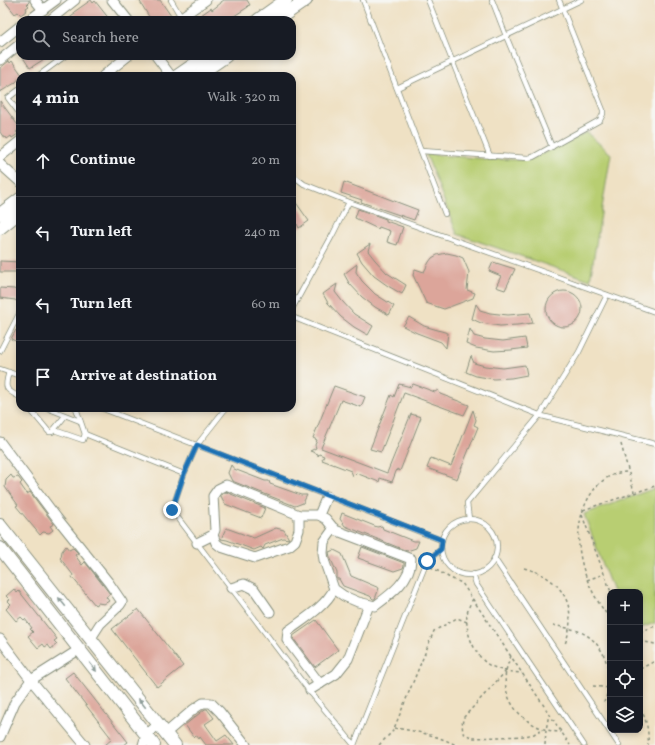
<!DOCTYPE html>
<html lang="en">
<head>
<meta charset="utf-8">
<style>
  :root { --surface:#171b24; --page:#20242c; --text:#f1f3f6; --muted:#9ea1a6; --line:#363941 }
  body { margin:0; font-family:Vollkorn,serif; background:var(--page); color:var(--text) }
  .controls { position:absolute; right:12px; bottom:12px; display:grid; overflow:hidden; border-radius:8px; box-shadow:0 2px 6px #0003 }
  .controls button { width:36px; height:36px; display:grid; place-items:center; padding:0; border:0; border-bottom:1px solid var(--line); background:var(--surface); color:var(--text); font:20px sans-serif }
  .stop { position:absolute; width:12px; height:12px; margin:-9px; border:3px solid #1f6fb2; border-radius:50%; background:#fff }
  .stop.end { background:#1f6fb2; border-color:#fff; box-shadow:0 1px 4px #0008 }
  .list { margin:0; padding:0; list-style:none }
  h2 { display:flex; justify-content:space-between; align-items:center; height:52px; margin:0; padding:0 16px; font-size:17px }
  h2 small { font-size:13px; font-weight:400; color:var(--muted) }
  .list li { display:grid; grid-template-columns:26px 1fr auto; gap:12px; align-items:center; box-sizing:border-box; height:72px; padding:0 16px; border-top:1px solid var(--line) }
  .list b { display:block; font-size:15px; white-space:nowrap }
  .list em { font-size:13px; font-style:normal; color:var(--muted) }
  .icon { flex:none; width:22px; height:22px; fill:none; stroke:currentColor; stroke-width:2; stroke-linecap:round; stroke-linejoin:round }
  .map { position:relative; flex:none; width:655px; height:745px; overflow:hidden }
  .search { position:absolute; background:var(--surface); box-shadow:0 2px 6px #0003; left:16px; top:16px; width:280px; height:44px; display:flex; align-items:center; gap:10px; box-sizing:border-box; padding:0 14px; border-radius:12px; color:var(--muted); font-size:15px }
  .panel { position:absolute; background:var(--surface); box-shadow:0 2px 6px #0003; left:16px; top:72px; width:280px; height:340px; border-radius:12px }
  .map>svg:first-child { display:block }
  .green { fill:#b8ce72; stroke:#6c8653 }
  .building { fill:#dca59a }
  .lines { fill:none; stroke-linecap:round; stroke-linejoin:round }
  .lane-casing { stroke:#878f7c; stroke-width:6 }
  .street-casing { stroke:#878f7c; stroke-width:11 }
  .secondary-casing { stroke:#878f7c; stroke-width:14 }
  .path { stroke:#878f7c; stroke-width:1.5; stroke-dasharray:3 3; stroke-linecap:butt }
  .lane { stroke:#fff; stroke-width:4.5 }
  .street { stroke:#fff; stroke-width:9 }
  .secondary { stroke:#fff; stroke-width:12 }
  .oneway { fill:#8f9e9a }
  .route { stroke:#1f6fb2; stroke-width:5 }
</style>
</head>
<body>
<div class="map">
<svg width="655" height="745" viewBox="0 0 655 745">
  <rect width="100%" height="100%" fill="#f6f6f2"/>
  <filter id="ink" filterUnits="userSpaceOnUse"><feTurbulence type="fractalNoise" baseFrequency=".025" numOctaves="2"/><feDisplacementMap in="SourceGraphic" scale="8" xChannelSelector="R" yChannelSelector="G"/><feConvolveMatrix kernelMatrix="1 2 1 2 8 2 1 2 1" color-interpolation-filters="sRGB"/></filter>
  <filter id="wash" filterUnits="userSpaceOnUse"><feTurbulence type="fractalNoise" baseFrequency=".012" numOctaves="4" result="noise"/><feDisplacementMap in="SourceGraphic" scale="16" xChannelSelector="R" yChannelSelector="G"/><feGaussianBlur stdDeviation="0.9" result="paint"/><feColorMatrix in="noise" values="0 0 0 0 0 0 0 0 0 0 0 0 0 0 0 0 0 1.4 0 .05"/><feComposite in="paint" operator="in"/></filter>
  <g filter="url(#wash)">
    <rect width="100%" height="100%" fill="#efe1c4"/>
    <g class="green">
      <polygon points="586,132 611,154 590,280 457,234 426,154 488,159 528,160 568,142"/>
      <polygon points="655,488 655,623 640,628 640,592 613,592 584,514"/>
    </g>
    <g id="blocks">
      <g class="building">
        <polygon points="4,0 29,0 29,2 27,4 29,6 26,8 27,10 21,15 18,12 15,14"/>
        <polygon points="91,0 93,3 95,1 110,20 67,20 75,14 74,12"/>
        <polygon points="139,0 160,0 171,16 164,20 151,20"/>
        <polygon points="224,0 247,0 250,5 247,6 248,7 228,20 194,20 211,8 212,10 221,3 221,2"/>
        <polygon points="22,56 49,56 30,68"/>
        <polygon points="9,61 10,63 12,61 22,75 15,83 0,92 0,68"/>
        <polygon points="0,101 20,128 16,132 18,134 12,138 11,136 7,139 6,137 4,138 0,132"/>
        <polygon points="344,182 418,210 414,220 361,202 362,200 341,193"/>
        <polygon points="292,197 309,221 299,228 297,224 292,228"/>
        <polygon points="358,209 386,219 386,221 403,227 397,245 387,242 390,231 379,227 378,229 355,218"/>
        <polygon points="370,244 368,251 375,260 387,273 406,285 402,294 388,286 374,276 362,262 357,253"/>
        <polygon points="447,253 456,255 463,258 469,272 467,290 475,293 473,298 444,309 426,303 413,275 415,269 424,272 429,262 432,258 437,255"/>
        <polygon points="0,261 20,262 20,272 0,272"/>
        <polygon points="493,262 515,269 505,290 496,287 501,276 489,271"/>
        <polygon points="357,264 356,272 362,281 375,294 394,306 389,315 375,307 362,297 349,283 344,274"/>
        <polygon points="337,284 335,292 342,301 354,314 373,326 368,335 354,327 341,317 328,303 323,294"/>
        <polygon points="0,288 14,289 20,292 20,303 15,300 0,298"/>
        <circle cx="564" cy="309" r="18"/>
        <polygon points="476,304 480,310 490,313 508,315 530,313 533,323 517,325 500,326 481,323 472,319"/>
        <polygon points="409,317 424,326 448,333 446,348 441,342 417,333 403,326"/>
        <polygon points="470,329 474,336 485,339 503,341 525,338 527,348 511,350 494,351 476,348 466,344"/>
        <polygon points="16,330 20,331 20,343 11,339"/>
        <polygon points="471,356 474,363 485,366 503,368 525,365 527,375 511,378 494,379 476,376 466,372"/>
        <polygon points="399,384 411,387 413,384 435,392 438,390 440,394 469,405 464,415 404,393 381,452 370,449 391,395 394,397"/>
        <polygon points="334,386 365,397 361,407 341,400 321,448 387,473 411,414 421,417 400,471 397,469 392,482 380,478 379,482 356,473 353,476 351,471 322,460 324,456 319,454 318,456 318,454 310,451 316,448 315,445 317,440 313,438"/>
        <polygon points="473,410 476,420 474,425 478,427 457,479 427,468 431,458 451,466"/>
        <polygon points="231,465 234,469 265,481 269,481 270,484 301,495 307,495 303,503 295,506 232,481 228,473"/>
        <polygon points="11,475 13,478 18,477 22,482 20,484 27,494 30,492 54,524 50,526 53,530 49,533 43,532 40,535 16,506 18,505 5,487 6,480"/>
        <polygon points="226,492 265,508 261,518 225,504 221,496 222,494"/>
        <polygon points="342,513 377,527 382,526 383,529 413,541 419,541 416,548 407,551 345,526 340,519"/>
        <polygon points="226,528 254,538 276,528 284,530 289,539 283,538 265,545 263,549 261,547 254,550 227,540 221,539"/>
        <polygon points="66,546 69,550 73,548 78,553 75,555 82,565 85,562 110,594 106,597 109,601 104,604 98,603 95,605 72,577 73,575 70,571 60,558 61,557 62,551"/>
        <polygon points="362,547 404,563 404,565 403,568 394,571 358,558"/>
        <polygon points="334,550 342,554 351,576 379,588 375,599 373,599 370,596 343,586 339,579 337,579 337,573 330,557 329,552"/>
        <polygon points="14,589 17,593 19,591 57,639 54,641 57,644 51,649 48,645 45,647 43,644 38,648 28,636 33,632 30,629 32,628 25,619 24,620 21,617 16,621 6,609 11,604 8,601 10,600 6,596"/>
        <polygon points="138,609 183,666 157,687 112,629"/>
        <polygon points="316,620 338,650 315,667 293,638 293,636"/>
        <polygon points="73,672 128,742 124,745 105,745 112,739 65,678"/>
        <polygon points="205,709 207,709 214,718 205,724 217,741 226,735 234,745 206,745 200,737 199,739 196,735 194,737 185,725"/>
      </g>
    </g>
  </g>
  <g filter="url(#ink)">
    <use href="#blocks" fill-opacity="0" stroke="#878f7c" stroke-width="1"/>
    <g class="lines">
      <g class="lane-casing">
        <g id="lane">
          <polyline points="171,0 181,17"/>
          <polyline points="363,0 445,214"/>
          <polyline points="428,0 490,156"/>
          <polyline points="492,0 506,36 552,147"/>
          <polyline points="110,56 112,56"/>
          <polyline points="38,76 65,56"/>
          <polyline points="397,88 581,0"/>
          <polyline points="20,89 8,98 20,114"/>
          <polyline points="421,151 528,158 533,157 600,120 603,114 603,110 559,0"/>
          <polyline points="292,175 304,184 349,202 655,312"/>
          <polyline points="292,309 333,234 349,202"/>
          <polyline points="292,317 542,416 655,444"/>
          <polyline points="0,351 20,312"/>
          <polyline points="0,369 20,376"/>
          <path d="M9 372C4 388 5 390 20 397"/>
          <polyline points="29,408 49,432 52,432 65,416"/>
          <polyline points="47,408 80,421"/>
          <polyline points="76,408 85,434 184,474"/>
          <polyline points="101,408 441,540"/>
          <polyline points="226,408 197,445 184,474 172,510 307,688 354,745"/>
          <polyline points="54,430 83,440 85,434"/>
          <polyline points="469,519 467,503 540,415 579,352 607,295"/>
          <circle cx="469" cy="547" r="28"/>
          <polyline points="494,558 619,745"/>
          <polyline points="473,574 476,584 584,745"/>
          <polyline points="354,745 427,561 441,549"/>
        </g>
      </g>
      <g class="street-casing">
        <g id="street">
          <polyline points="35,0 43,10"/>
          <polyline points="112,0 128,20"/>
          <polyline points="29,20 56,0"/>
          <polyline points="50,20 75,0"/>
          <polyline points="177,20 206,0"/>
          <polyline points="0,42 20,26"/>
          <polyline points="156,56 171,76"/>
          <polyline points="0,60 20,44"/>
          <polyline points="103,76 128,56"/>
          <polyline points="0,157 20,141"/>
          <polyline points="0,164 20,182"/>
          <polyline points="0,442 57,518 109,583 122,602 120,605 100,624 91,638"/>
          <polyline points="319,515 327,496"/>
          <polyline points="213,535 216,543 221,547 255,558 289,546 295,541 299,530 299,515"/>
          <path d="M197 543 213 535 215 530 213 496 218 489 226 485 299 515H319L326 519 335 530 411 559C411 580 390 595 375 606L358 602 344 596 334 589 324 560 323 553 324 542 334 528"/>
          <polyline points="231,588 244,584 254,589 270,612"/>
          <polyline points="0,639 31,680 85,745"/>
          <path d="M320 684 287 640 288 631C304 619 325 607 334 589"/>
          <polyline points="310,690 336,674 348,659 369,605"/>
          <polyline points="166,733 194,709 203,703 211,703 220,712 246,745"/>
          <polyline points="0,737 15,702 31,680 80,649"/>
          <polyline points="143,745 146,735 159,724"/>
        </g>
      </g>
      <g class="secondary-casing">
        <g id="secondary">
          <polyline points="258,20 286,0"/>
          <polyline points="277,20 306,0"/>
          <polyline points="177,76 206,56"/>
          <polyline points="197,76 226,56"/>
          <polyline points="0,214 20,199"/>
          <polyline points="0,228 20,212"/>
          <polyline points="0,525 175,745"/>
          <polyline points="0,548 154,745"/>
        </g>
      </g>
      <g class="path">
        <polyline points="621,444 634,492"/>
        <polyline points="583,510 655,486"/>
        <polyline points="582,515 611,592"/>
        <polyline points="431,567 450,578 462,583 570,745"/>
        <path d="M524 568C563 578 579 607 565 644"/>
        <polyline points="587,580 604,574"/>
        <path d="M473 599C471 602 469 606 468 610 463 627 473 652 486 663 496 670 510 672 522 673"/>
        <path d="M610 618C582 585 565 530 593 491 602 479 613 472 629 472"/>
        <path d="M553 625C561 627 570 628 578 631 606 641 616 677 604 702"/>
        <polyline points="640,632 655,626"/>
        <polyline points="640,641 655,644"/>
        <path d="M511 656C509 661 507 666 506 671 500 705 530 731 561 732"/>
        <polyline points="640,669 655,661"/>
        <polyline points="506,671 464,717 462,724 463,733 473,738 525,736 534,734 542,729"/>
        <polyline points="593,686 610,688"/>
        <path d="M640 709C647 719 649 733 648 745"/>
        <path d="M394 728C416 731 436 735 456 745"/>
        <polyline points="379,745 393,731 434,631 457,618 467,622"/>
        <polyline points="545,745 546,730 549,714"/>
      </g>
      <use href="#lane" class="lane"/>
      <use href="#street" class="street"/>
      <use href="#secondary" class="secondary"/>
    </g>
    <defs><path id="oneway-solid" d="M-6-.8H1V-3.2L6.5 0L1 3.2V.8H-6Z"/></defs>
    <g class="oneway">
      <use href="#oneway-solid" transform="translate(62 602) rotate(-129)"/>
      <use href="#oneway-solid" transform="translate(93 667) rotate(52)"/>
      <use href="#oneway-solid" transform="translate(142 703) rotate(-128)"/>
    </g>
  </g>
  <g class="lines" filter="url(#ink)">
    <polyline class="route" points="172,510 184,474 197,445 442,540 441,549 427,561"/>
  </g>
</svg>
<div class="controls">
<button>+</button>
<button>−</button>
<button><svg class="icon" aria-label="locate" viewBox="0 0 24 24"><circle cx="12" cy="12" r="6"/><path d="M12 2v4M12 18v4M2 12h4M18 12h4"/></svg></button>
<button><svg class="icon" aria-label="layers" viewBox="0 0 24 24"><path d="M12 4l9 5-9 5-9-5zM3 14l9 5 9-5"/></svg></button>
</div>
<div class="stop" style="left:427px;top:561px"></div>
<div class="stop end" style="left:172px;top:510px"></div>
<div class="search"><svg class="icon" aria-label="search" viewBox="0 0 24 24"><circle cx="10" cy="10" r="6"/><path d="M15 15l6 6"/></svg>Search here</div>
<section class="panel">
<h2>4 min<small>Walk · 320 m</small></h2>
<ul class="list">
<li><svg class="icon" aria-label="ahead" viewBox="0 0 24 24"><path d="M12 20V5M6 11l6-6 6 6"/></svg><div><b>Continue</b></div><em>20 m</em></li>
<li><svg class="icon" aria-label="left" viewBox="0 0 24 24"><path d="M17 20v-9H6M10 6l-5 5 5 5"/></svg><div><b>Turn left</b></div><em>240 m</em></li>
<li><svg class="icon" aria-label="left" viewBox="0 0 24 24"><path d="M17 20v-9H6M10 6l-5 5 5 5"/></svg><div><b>Turn left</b></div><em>60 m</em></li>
<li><svg class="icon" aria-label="arrive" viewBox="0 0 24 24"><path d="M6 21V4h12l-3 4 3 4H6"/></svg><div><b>Arrive at destination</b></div></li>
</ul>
</section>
</div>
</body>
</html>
